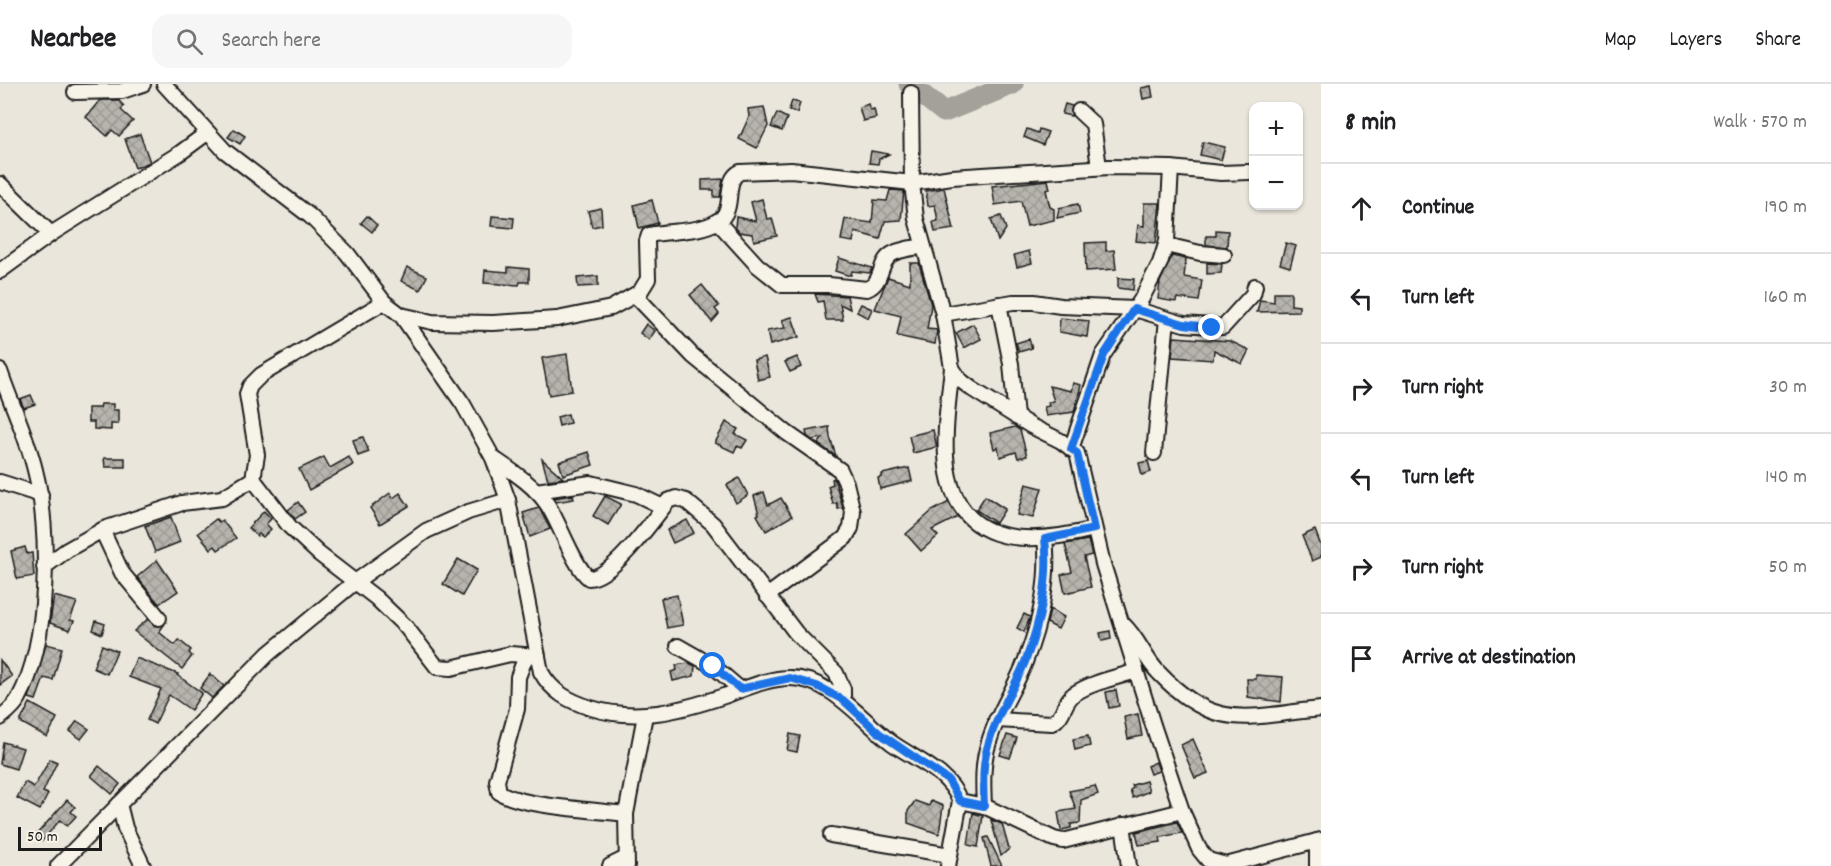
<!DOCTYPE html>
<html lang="en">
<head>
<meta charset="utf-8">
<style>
  :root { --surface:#fff; --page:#f6f6f6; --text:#202124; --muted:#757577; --line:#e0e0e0 }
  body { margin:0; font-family:Dekko,sans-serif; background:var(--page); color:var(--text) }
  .controls { position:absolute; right:18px; top:18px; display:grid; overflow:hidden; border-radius:12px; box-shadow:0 2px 4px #0004 }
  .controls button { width:54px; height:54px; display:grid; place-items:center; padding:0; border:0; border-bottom:2px solid var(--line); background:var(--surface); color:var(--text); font:30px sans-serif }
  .scale { position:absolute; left:18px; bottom:15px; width:84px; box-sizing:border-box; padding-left:6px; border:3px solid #1c1c1c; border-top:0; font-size:16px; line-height:21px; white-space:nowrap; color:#1c1c1c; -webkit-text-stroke:4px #f7f3e8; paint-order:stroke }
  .stop { position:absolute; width:18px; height:18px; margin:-14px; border:4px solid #1a73e8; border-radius:50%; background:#fff }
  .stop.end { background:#1a73e8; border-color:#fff; box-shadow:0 2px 6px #0008 }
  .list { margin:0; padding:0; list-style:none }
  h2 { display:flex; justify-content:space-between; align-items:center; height:78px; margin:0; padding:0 24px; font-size:26px }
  h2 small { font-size:20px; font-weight:400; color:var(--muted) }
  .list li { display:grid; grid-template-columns:39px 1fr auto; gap:18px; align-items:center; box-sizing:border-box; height:90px; padding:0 24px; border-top:2px solid var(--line) }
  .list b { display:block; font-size:22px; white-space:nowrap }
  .list em { font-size:20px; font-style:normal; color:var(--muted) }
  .icon { flex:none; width:33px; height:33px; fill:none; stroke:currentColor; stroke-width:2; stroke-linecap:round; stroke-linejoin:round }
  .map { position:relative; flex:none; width:1321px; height:782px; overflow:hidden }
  header { display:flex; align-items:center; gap:36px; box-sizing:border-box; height:84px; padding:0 30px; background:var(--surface); border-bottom:2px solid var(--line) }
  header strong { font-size:28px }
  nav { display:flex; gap:33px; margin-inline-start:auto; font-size:21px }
  .search { width:420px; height:54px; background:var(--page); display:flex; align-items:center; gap:15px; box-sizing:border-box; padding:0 21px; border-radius:18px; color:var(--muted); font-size:22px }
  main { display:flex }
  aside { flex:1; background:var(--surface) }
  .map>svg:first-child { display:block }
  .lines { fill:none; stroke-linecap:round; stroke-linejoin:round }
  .river { stroke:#a3a19a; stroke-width:21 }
  .building { fill:url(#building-cross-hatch); stroke:#1c1c1c; stroke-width:1.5 }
  .minor-casing { stroke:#1c1c1c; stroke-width:18 }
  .minor { stroke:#f7f3e8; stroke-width:14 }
  .route { stroke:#1a73e8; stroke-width:8 }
</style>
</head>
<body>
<header>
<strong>Nearbee</strong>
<div class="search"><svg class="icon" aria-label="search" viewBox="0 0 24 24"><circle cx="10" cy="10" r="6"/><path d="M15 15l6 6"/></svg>Search here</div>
<nav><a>Map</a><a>Layers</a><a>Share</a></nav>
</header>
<main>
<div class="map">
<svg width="1321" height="782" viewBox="0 0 1321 782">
  <defs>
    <pattern id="building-cross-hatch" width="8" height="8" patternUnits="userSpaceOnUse" patternTransform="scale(1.5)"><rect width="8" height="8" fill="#b6b4ac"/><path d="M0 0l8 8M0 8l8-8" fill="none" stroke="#9c9a93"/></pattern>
  </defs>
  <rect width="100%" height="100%" fill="#eae6dc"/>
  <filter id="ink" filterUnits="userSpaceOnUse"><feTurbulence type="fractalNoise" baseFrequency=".0167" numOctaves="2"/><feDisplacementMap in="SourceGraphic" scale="12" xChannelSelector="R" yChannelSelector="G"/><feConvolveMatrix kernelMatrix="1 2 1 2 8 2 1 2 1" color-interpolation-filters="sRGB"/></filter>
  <g filter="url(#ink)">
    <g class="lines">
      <polyline class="river" points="909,0 944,28 1013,0"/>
    </g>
    <g class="building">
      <polygon points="1151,2 1153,13 1143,15 1141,4"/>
      <polygon points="100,16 118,16 124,22 121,26 133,37 119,52 112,46 107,52 86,33"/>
      <polygon points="792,17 800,19 797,29 789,26"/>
      <polygon points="868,20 870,26 874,25 876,34 863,37 859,23"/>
      <polygon points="1065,20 1072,22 1071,32 1062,30"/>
      <polygon points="764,23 768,42 757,64 739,55 749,33 748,25"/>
      <polygon points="777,29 787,34 782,47 771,43"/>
      <polygon points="234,45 245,52 240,60 228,53"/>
      <polygon points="1027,45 1038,49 1039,45 1048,48 1043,61 1024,53"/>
      <polygon points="140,50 150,78 135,84 125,55"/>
      <polygon points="1203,58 1225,63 1221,76 1200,71"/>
      <polygon points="871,67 889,70 879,75 878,80 869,79"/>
      <polygon points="723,95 720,113 714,113 714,106 702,106 702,96"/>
      <polygon points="1048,96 1050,105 1046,106 1050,123 1054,125 1054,136 1027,142 1021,117 995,121 992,102"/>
      <polygon points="944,104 954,145 935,148 933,138 938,137 935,121 928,122 926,107"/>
      <polygon points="890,106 904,107 901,136 885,137 880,155 855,148 853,158 841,156 845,135 872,139 874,116 887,117"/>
      <polygon points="762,115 767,135 772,134 777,152 754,157 752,150 739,148 735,143 736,133 756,137 751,118"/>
      <polygon points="652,116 658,139 639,144 634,121"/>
      <polygon points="1144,119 1160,119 1156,159 1136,157 1138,141 1144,142"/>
      <polygon points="1078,120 1080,129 1057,134 1059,124"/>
      <polygon points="601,124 602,141 592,143 588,127"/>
      <polygon points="367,132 377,141 372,148 361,139"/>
      <polygon points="492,132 514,134 513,144 491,142"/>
      <polygon points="1001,132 1006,145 998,157 991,135"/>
      <polygon points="1216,146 1228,147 1227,163 1206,161 1206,152 1216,152"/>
      <polygon points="1106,158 1106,167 1114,166 1116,185 1086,187 1085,159"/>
      <polygon points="1286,159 1296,162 1290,183 1280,180"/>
      <polygon points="1029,167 1032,179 1017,183 1014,171"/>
      <polygon points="1172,172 1186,175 1184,193 1202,196 1199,217 1177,214 1176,218 1158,215 1160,198"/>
      <polygon points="839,174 872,184 870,189 852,187 851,191 847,191 835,187"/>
      <polygon points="910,179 919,179 931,221 927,245 937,246 935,260 897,252 901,232 875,225 888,193 910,200"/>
      <polygon points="1207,179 1222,180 1221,189 1207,190"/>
      <polygon points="407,183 427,192 420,206 401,197"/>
      <polygon points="508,183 529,185 529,198 520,198 519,201 484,199 485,186 508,188"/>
      <polygon points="598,192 598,202 578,203 577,194"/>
      <polygon points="1118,194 1134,195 1133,206 1118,204"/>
      <polygon points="702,201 719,222 715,225 719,230 712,238 690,211"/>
      <polygon points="1274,208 1291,208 1291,221 1299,222 1299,227 1257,228 1260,216 1274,218"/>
      <polygon points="815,210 847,212 850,225 840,220 843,236 826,236 823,217 818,218"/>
      <polygon points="861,220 872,225 868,234 857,228"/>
      <polygon points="792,233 799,253 770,261 767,247 785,244 782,236"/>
      <polygon points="1060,234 1089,237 1087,253 1059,248"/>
      <polygon points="646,240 655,247 649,256 640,249"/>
      <polygon points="973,240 981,255 964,264 956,249"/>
      <polygon points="1174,253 1230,257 1249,266 1242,280 1214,266 1213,276 1172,273"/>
      <polygon points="1029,255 1032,264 1019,268 1016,259"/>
      <polygon points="567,270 572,307 549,311 542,274"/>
      <polygon points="765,273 770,293 758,296 754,276"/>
      <polygon points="797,273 801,283 790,288 785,278"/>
      <polygon points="1073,299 1081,301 1074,328 1046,332 1044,323 1049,322 1048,318 1054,317 1049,302 1071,307"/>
      <polygon points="31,311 35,320 24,324 20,315"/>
      <polygon points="101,320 113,320 113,326 118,326 118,340 111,340 111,346 94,345 94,338 88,338 88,324 100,324"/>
      <polygon points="568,330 570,339 559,342 557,333"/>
      <polygon points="726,338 738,345 735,350 747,356 742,364 737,362 734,368 715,359"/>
      <polygon points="829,343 830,353 836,372 818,360 823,354 812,356 807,352 806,347"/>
      <polygon points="1015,343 1020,346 1027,372 1018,374 1016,368 1000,373 998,363 994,365 990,349"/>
      <polygon points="933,346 937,363 913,369 909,352"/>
      <polygon points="363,353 369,368 358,372 353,356"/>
      <polygon points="589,368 593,381 563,391 559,378"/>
      <polygon points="324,373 330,384 349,373 353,381 309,406 299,385"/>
      <polygon points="104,374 125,374 125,383 105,383"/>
      <polygon points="542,375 563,394 548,396"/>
      <polygon points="1148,377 1151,388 1142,391 1139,379"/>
      <polygon points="909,384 912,397 880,405 878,394 882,393 882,390"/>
      <polygon points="739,394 748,411 736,419 727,401"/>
      <polygon points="834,394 843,424 838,425 837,419 833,420 828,402 833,400 832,395"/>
      <polygon points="1026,400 1042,404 1033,434 1017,431"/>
      <polygon points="764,408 768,421 781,414 792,432 766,447 757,431 759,430 754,412"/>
      <polygon points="390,409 393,414 400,409 409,422 380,440 370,424"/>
      <polygon points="573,411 574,415 556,418 553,414"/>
      <polygon points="605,412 621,420 608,441 593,432"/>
      <polygon points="985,412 1005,425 996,439 976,426"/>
      <polygon points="298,418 305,428 295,435 288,426"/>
      <polygon points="949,418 958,433 932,446 938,452 921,467 906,450 932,427"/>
      <polygon points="539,424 550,445 530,453 523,429"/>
      <polygon points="264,427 271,435 266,440 271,445 263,453 259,450 257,452 248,444"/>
      <polygon points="171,433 180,458 155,468 145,442"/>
      <polygon points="216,435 219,438 222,436 236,454 218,466 215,462 211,465 198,449"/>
      <polygon points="687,436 694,449 673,459 667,446"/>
      <polygon points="1315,446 1321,462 1321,473 1312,477 1302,452"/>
      <polygon points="1088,456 1092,471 1084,473 1091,503 1065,509 1061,491 1072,488 1065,460"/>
      <polygon points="25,463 27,470 32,469 34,492 17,495 11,467"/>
      <polygon points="458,475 477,486 462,512 443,500"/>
      <polygon points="157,476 178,507 159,520 137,493"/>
      <polygon points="677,511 683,541 667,544 661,514"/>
      <polygon points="54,512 77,518 70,536 74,537 70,546 50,539"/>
      <polygon points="1050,525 1064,533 1058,545 1047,539"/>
      <polygon points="1024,530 1030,533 1024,548 1017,544"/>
      <polygon points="148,535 155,542 164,541 159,548 175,561 179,556 191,566 189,569 192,572 182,585 134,547"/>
      <polygon points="96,537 105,540 102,550 93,546"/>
      <polygon points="1110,547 1111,555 1102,557 1100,549"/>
      <polygon points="46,560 62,564 53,596 44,594 36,616 29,614"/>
      <polygon points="102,561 117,567 107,590 93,584"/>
      <polygon points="136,574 178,590 177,591 202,609 191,626 169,611 155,640 147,636 161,605 129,593"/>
      <polygon points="0,576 12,592 0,601"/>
      <polygon points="689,579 695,582 694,592 673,597 671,588 677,586 676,581"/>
      <polygon points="210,590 224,602 212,614 200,604"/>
      <polygon points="1256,591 1283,593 1281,618 1248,613 1247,595 1256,595"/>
      <polygon points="1116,606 1119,622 1109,624 1106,608"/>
      <polygon points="30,619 57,634 47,653 20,638"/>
      <polygon points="1138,630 1142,652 1128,655 1124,633"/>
      <polygon points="77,637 89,645 81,655 70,647"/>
      <polygon points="790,650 800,652 797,668 787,666"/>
      <polygon points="1007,651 1017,654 1010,674 1000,671"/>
      <polygon points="1088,652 1090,662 1075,666 1073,655"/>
      <polygon points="1193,655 1208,689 1195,694 1181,661"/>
      <polygon points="3,658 23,664 16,685 0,680"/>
      <polygon points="50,675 57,678 43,708 48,710 40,726 17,714 25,698 34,703"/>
      <polygon points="1156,678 1159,687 1150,690 1147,682"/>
      <polygon points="99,682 120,700 112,710 91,692"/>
      <polygon points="1146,697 1149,707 1133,714 1130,706 1133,704 1132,701"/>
      <polygon points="1095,702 1098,710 1081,716 1080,739 1071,740 1071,744 1061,746 1058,728 1076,725 1069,707"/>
      <polygon points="67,716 75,723 71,728 76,732 67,742 60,736 42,757 36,751"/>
      <polygon points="915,717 929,722 931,717 943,722 939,750 908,739 908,727"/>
      <polygon points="973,729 983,732 978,763 968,761"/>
      <polygon points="991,736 1002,740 1009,765 1001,772"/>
      <polygon points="1177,738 1182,749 1160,753 1161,758 1139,761 1136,748"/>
      <polygon points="988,753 1002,782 991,782 984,754"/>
    </g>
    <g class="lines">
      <g class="minor-casing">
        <g id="minor">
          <path d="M164 0 225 67 310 132 347 169 384 218 401 231 463 320 493 374 508 416 541 588C552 608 569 617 591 624 636 638 680 627 724 612 745 605 767 594 790 594 831 594 862 637 892 659 916 676 948 687 960 717L948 782"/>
          <polyline points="75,8 122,7 143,0"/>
          <polyline points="911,9 912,99 916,135 943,230 952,284 960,296 972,305 1031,342 1061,357 1077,369 1103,480 1153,641 1182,727 1199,765 1208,776 1226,781 1321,756"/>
          <polyline points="1079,27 1093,40 1099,83"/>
          <polyline points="0,100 51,150"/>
          <path d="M717 137 757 181 782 201H829L867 205C884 198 878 178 892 170 901 165 912 164 922 163"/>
          <polyline points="1166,161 1200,169 1224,171"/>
          <polyline points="0,187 51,150 180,69 207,49"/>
          <polyline points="635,211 693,272 787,349 840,386 846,399 853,428 851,444 845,454 767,512"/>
          <polyline points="999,220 1011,280 1016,333"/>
          <polyline points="943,230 1013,218 1034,218 1061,222 1135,225 1184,240 1223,243 1253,210 1255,202"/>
          <path d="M401 231 432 238 493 239 557 235 611 224 640 208 648 195 647 157 649 151C671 146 699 149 718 137 737 125 722 97 740 88L791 86 912 99 952 93 1109 83 1171 84 1221 89 1249 88"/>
          <path d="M952 284C949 313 944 343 946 372 952 462 1024 463 1094 445"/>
          <path d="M0 287C11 320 27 352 35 386 51 447 49 558 19 614 15 622 6 629 0 634"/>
          <polyline points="1071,365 1103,271 1141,216 1160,179 1167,157 1171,84"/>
          <polyline points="1154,369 1167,235"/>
          <path d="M493 374C512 387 534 401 547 420 559 437 574 483 589 494 612 494 654 435 668 417L676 414 686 417 713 440 796 549 836 589 843 605V616"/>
          <polyline points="253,395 290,443 319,470 376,514 406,543 437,583 451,584 510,570 538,572"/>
          <polyline points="0,398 41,411"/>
          <polyline points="536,407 591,399 636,410 663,423"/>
          <polyline points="102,446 122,489 159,534"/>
          <polyline points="44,483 67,466 104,445 182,419 222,414 253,395 257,371 247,310 250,302 261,291 384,218"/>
          <path d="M1123 540C1139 555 1144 574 1159 589 1216 649 1247 632 1321 625"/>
          <polyline points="678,562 713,582 740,605"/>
          <path d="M526 572 518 593 517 625 497 697 499 708C522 723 596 726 626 730"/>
          <path d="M996 636 1052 639C1065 632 1063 618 1074 610 1092 598 1116 594 1136 587"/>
          <polyline points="960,717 984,722 1054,755 1063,757 1182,727"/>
          <polyline points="119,720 125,744 143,782"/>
          <path d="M984 722C983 700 982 678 989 658 997 629 1015 605 1025 578 1040 540 1050 495 1045 455"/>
          <polyline points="1123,741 1129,782"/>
          <polyline points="831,751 950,771"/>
          <polyline points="1317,757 1317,782"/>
          <polyline points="58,782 268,570 355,498 426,447 468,428 508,416"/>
          <polyline points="610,782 626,774"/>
          <polyline points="627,782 626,730 645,631"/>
        </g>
      </g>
      <use href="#minor" class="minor"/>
    </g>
  </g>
  <g class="lines" filter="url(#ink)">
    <path class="route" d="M713 582 740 605 790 594 817 602 843 616 879 649 948 696 960 717 984 722C983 700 982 678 989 658 997 629 1014 605 1025 578 1040 540 1050 495 1045 455L1094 445 1077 369 1071 365 1104 271 1134 225 1184 240 1212 244"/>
  </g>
</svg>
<div class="controls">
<button>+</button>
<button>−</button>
</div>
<div class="scale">50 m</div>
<div class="stop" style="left:713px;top:582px"></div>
<div class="stop end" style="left:1212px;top:244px"></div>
</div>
<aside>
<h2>8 min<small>Walk · 570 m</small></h2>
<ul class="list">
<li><svg class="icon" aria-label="ahead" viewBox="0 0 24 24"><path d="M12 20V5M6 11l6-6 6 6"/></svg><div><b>Continue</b></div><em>190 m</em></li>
<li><svg class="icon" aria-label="left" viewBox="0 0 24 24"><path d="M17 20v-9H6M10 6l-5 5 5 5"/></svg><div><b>Turn left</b></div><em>160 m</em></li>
<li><svg class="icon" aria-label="right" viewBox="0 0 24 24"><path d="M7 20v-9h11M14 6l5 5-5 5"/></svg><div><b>Turn right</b></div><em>30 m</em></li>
<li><svg class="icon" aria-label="left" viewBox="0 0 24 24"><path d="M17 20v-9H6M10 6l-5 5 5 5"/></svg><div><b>Turn left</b></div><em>140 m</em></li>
<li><svg class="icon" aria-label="right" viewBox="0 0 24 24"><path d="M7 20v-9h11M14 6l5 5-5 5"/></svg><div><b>Turn right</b></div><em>50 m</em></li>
<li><svg class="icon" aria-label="arrive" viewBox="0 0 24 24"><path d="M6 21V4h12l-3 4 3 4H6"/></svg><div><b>Arrive at destination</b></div></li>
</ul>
</aside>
</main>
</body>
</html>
